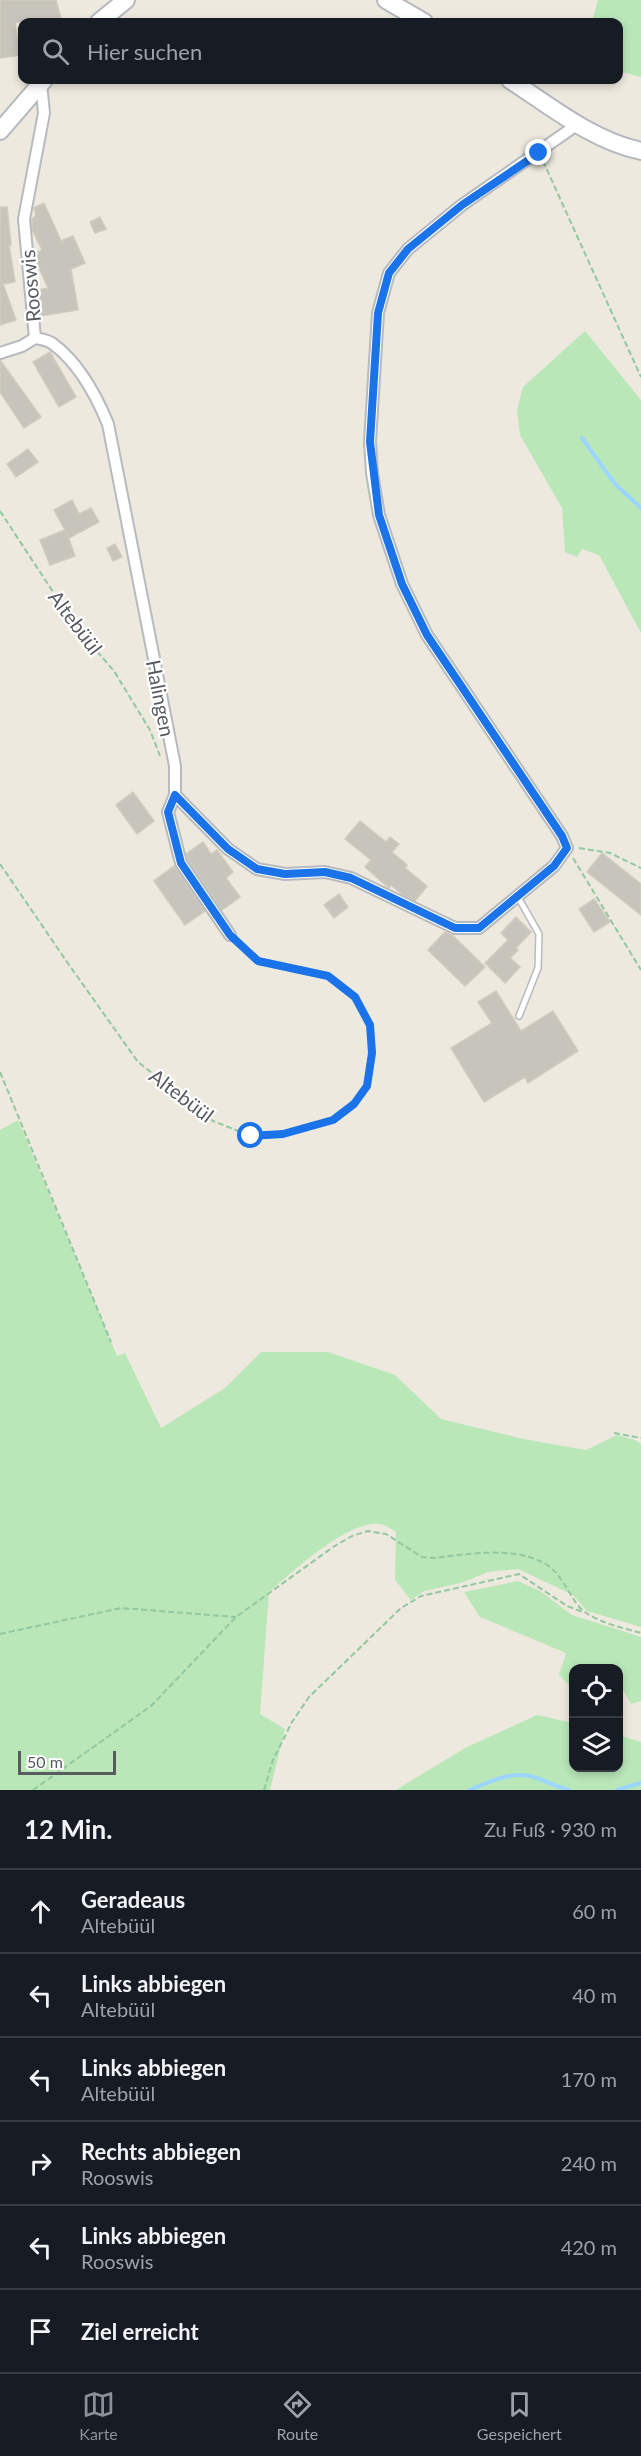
<!DOCTYPE html>
<html lang="de">
<head>
<meta charset="utf-8">
<style>
  :root { --surface:#171b24; --page:#242831; --text:#f1f3f6; --muted:#9ea1a6; --line:#363941; --accent:#8c9099 }
  body { margin:0; font-family:Lato,sans-serif; background:var(--page); color:var(--text) }
  .controls { position:absolute; right:18px; bottom:18px; display:grid; overflow:hidden; border-radius:12px; box-shadow:0 3px 9px #0003 }
  .controls button { width:54px; height:54px; display:grid; place-items:center; padding:0; border:0; border-bottom:2px solid var(--line); background:var(--surface); color:var(--text); font:30px sans-serif }
  .scale { position:absolute; left:18px; bottom:15px; width:98px; box-sizing:border-box; padding-left:6px; border:3px solid #585c61; border-top:0; font-size:16px; line-height:21px; white-space:nowrap; color:#585c61; -webkit-text-stroke:4px #fff; paint-order:stroke }
  .stop { position:absolute; width:18px; height:18px; margin:-14px; border:4px solid #1a73e8; border-radius:50%; background:#fff }
  .stop.end { background:#1a73e8; border-color:#fff; box-shadow:0 2px 6px #0008 }
  .list { margin:0; padding:0; list-style:none }
  h2 { display:flex; justify-content:space-between; align-items:center; height:78px; margin:0; padding:0 24px; font-size:26px }
  h2 small { font-size:20px; font-weight:400; color:var(--muted) }
  .list li { display:grid; grid-template-columns:39px 1fr auto; gap:18px; align-items:center; box-sizing:border-box; height:84px; padding:0 24px; border-top:2px solid var(--line) }
  .list b { display:block; font-size:22px; white-space:nowrap }
  .list p { margin:0; font-size:20px; white-space:nowrap; color:var(--muted) }
  .list em { font-size:20px; font-style:normal; color:var(--muted) }
  .icon { flex:none; width:33px; height:33px; fill:none; stroke:currentColor; stroke-width:2; stroke-linecap:round; stroke-linejoin:round }
  .map { position:relative; flex:none; width:641px; height:1790px; overflow:hidden }
  .search { position:absolute; background:var(--surface); box-shadow:0 3px 9px #0003; left:18px; right:18px; top:18px; height:66px; display:flex; align-items:center; gap:15px; box-sizing:border-box; padding:0 21px; border-radius:12px; color:var(--muted); font-size:22px }
  .sheet { height:582px; background:var(--surface) }
  nav { display:flex; justify-content:space-around; align-items:center; box-sizing:border-box; height:84px; border-top:2px solid var(--line); background:var(--surface); font-size:16px; color:var(--muted) }
  nav a { display:grid; justify-items:center; gap:3px }
  nav .on { color:var(--accent) }
  .map>svg:first-child { display:block }
  .green { fill:#b9e7b8 }
  .lines { fill:none; stroke-linecap:round; stroke-linejoin:round }
  .stream { stroke:#9cd6ff; stroke-width:4 }
  .building { fill:#c7c4bc; stroke:#d1cbbd; stroke-width:1.5 }
  .lane-casing { stroke:#b7babf; stroke-width:8 }
  .street-casing { stroke:#b7babf; stroke-width:14 }
  .secondary-casing { stroke:#b5b9bf; stroke-width:20 }
  .path { stroke:#91c8a0; stroke-width:2; stroke-dasharray:6 3; stroke-linecap:butt }
  .lane { stroke:#fff; stroke-width:5 }
  .street { stroke:#fff; stroke-width:10 }
  .secondary { stroke:#fff; stroke-width:16 }
  .route { stroke:#1a73e8; stroke-width:8 }
  .labels { text-anchor:middle; dominant-baseline:central; stroke-width:4.5; stroke-linejoin:round; paint-order:stroke }
  .street-label { font-size:20px; fill:#585c61; stroke:#fff }
</style>
</head>
<body>
<div class="map">
<svg width="641" height="1790" viewBox="0 0 641 1790">
  <rect width="100%" height="100%" fill="#ede9de"/>
  <g class="green">
    <polygon points="598,0 641,0 641,77 619,71 618,22 592,22"/>
    <polygon points="585,331 641,400 641,633 599,555 582,549 577,557 565,552 562,508 520,435 517,410 523,387"/>
    <path d="M18 1120 117 1356 125 1353 161 1428 225 1388 261 1352H328L395 1375 441 1419 523 1439 586 1450 617 1435 635 1440 641 1444V1627L587 1611 573 1595 518 1569 488 1572 461 1583 424 1591 411 1600 395 1580 396 1532C391 1529 385 1524 379 1524 346 1521 294 1571 269 1592L260 1714 285 1729 270 1790H0V1130Z"/>
    <polygon points="518,1581 540,1591 572,1615 641,1637 641,1701 631,1704 619,1683 618,1668 574,1668 573,1689 559,1675 566,1653 480,1617 464,1592"/>
    <polygon points="537,1715 573,1723 574,1768 618,1768 619,1735 641,1742 641,1790 396,1790 465,1748"/>
  </g>
  <g class="lines">
    <g class="stream">
      <polyline points="582,438 615,484 641,508"/>
      <path d="M470 1790C489 1782 513 1770 534 1777 546 1781 556 1787 569 1790"/>
      <polyline points="617,1790 641,1783"/>
    </g>
  </g>
  <g class="building">
    <polygon points="0,0 56,0 62,22 15,22 20,55 0,58"/>
    <polygon points="44,203 61,241 73,236 85,263 71,269 78,310 41,316 38,290 48,288 35,259 35,253 42,250 32,229 32,219 36,215 34,208"/>
    <polygon points="0,207 7,207 11,245 9,245 15,282 3,284 16,320 0,325"/>
    <polygon points="100,217 106,229 95,233 90,222"/>
    <polygon points="50,352 76,397 59,407 33,362"/>
    <polygon points="0,360 41,417 24,428 0,392"/>
    <polygon points="28,449 38,462 16,477 7,464"/>
    <polygon points="72,500 79,514 91,508 99,522 69,538 67,534 75,556 50,565 40,540 65,530 54,510"/>
    <polygon points="115,544 122,557 113,561 107,548"/>
    <polygon points="133,792 154,821 137,834 116,805"/>
    <polygon points="360,821 386,842 390,837 399,844 392,852 407,865 405,868 427,886 415,901 403,895 391,885 389,888 365,867 371,860 345,839"/>
    <polygon points="203,842 211,854 217,850 233,872 226,878 240,897 222,910 188,860 186,854"/>
    <polygon points="602,853 641,884 641,915 587,872"/>
    <polygon points="174,866 205,911 185,925 154,881"/>
    <polygon points="339,894 348,907 334,918 324,905"/>
    <polygon points="594,899 610,922 594,932 579,909"/>
    <polygon points="516,917 531,932 516,948 518,950 510,958 520,967 505,983 485,963 508,940 501,933"/>
    <polygon points="445,932 452,935 485,967 465,986 428,950"/>
    <polygon points="496,991 521,1031 553,1011 578,1051 528,1083 525,1077 484,1102 451,1048 492,1023 478,1002"/>
  </g>
  <g class="lines">
    <g class="lane-casing">
      <polyline id="lane" points="518,897 539,934 538,968 519,1016"/>
    </g>
    <g class="street-casing">
      <g id="street">
        <path d="M35 338C40 339 48 340 53 344 79 363 96 395 108 424L175 766V795L168 812 181 863 230 935"/>
        <polyline points="35,338 24,219 44,113 41,83"/>
        <polyline points="0,353 22,346 35,338"/>
        <polyline points="175,795 228,849 257,869 285,874 325,872 351,878 455,928 479,928 554,866 567,848 562,836 427,635 402,584 379,515 372,473 370,442 378,313 389,273 408,249 462,205 578,124"/>
      </g>
    </g>
    <g class="secondary-casing">
      <g id="secondary">
        <polyline points="386,0 424,22"/>
        <polyline points="99,22 126,0"/>
        <path d="M510 80C550 106 593 141 641 151"/>
        <polyline points="0,131 44,80"/>
      </g>
    </g>
    <g class="path">
      <polyline points="543,161 641,377"/>
      <polyline points="0,511 76,627 114,671 150,730 160,756"/>
      <polyline points="579,848 610,853 641,868"/>
      <polyline points="573,858 641,970"/>
      <polyline points="0,864 67,962 138,1062 213,1121 251,1136 283,1134 333,1120 354,1104 367,1086 372,1053 370,1025 355,997 329,976 258,961 237,942"/>
      <polyline points="0,1072 111,1342"/>
      <polyline points="614,1433 641,1438"/>
      <polyline points="0,1634 121,1608 236,1617"/>
      <path d="M33 1790 151 1706 236 1617 333 1547 352 1536 368 1531 386 1534 422 1557 434 1558C468 1554 512 1546 544 1563 565 1575 571 1603 585 1612 600 1623 623 1628 641 1633"/>
      <polyline points="264,1790 273,1760 292,1722 309,1697 401,1608 421,1596 519,1574 567,1606 583,1612"/>
    </g>
    <use href="#lane" class="lane"/>
    <use href="#street" class="street"/>
    <use href="#secondary" class="secondary"/>
  </g>
  <g class="lines">
    <polyline class="route" points="251,1136 283,1134 333,1120 354,1104 367,1086 372,1053 370,1025 355,997 328,976 258,961 230,935 181,863 168,812 175,795 228,849 257,869 285,874 325,872 351,878 455,928 479,928 554,866 567,848 562,836 427,635 402,584 379,515 370,442 378,313 389,273 408,249 462,205 539,153"/>
  </g>
  <g class="labels">
    <g class="street-label">
      <text transform="translate(30 286) rotate(-95)">Rooswis</text>
      <text transform="translate(76 622) rotate(53)">Altebüül</text>
      <text transform="translate(161 698) rotate(79)">Halingen</text>
      <text transform="translate(182 1095) rotate(37)">Altebüül</text>
    </g>
  </g>
</svg>
<div class="controls">
<button><svg class="icon" aria-label="locate" viewBox="0 0 24 24"><circle cx="12" cy="12" r="6"/><path d="M12 2v4M12 18v4M2 12h4M18 12h4"/></svg></button>
<button><svg class="icon" aria-label="layers" viewBox="0 0 24 24"><path d="M12 4l9 5-9 5-9-5zM3 14l9 5 9-5"/></svg></button>
</div>
<div class="scale">50 m</div>
<div class="stop" style="left:251px;top:1136px"></div>
<div class="stop end" style="left:539px;top:153px"></div>
<div class="search"><svg class="icon" aria-label="search" viewBox="0 0 24 24"><circle cx="10" cy="10" r="6"/><path d="M15 15l6 6"/></svg>Hier suchen</div>
</div>
<section class="sheet">
<h2>12 Min.<small>Zu Fuß · 930 m</small></h2>
<ul class="list">
<li><svg class="icon" aria-label="ahead" viewBox="0 0 24 24"><path d="M12 20V5M6 11l6-6 6 6"/></svg><div><b>Geradeaus</b><p>Altebüül</p></div><em>60 m</em></li>
<li><svg class="icon" aria-label="left" viewBox="0 0 24 24"><path d="M17 20v-9H6M10 6l-5 5 5 5"/></svg><div><b>Links abbiegen</b><p>Altebüül</p></div><em>40 m</em></li>
<li><svg class="icon" aria-label="left" viewBox="0 0 24 24"><path d="M17 20v-9H6M10 6l-5 5 5 5"/></svg><div><b>Links abbiegen</b><p>Altebüül</p></div><em>170 m</em></li>
<li><svg class="icon" aria-label="right" viewBox="0 0 24 24"><path d="M7 20v-9h11M14 6l5 5-5 5"/></svg><div><b>Rechts abbiegen</b><p>Rooswis</p></div><em>240 m</em></li>
<li><svg class="icon" aria-label="left" viewBox="0 0 24 24"><path d="M17 20v-9H6M10 6l-5 5 5 5"/></svg><div><b>Links abbiegen</b><p>Rooswis</p></div><em>420 m</em></li>
<li><svg class="icon" aria-label="arrive" viewBox="0 0 24 24"><path d="M6 21V4h12l-3 4 3 4H6"/></svg><div><b>Ziel erreicht</b></div></li>
</ul>
</section>
<nav>
<a class="on"><svg class="icon" aria-label="map" viewBox="0 0 24 24"><path d="M3 6l6-2 6 2 6-2v14l-6 2-6-2-6 2zM9 4v14M15 6v14"/></svg>Karte</a>
<a><svg class="icon" aria-label="directions" viewBox="0 0 24 24"><path d="M12 3l9 9-9 9-9-9zM9 14v-3h6M13 9l2 2-2 2"/></svg>Route</a>
<a><svg class="icon" aria-label="saved" viewBox="0 0 24 24"><path d="M7 4h10v16l-5-4-5 4z"/></svg>Gespeichert</a>
</nav>
</body>
</html>
